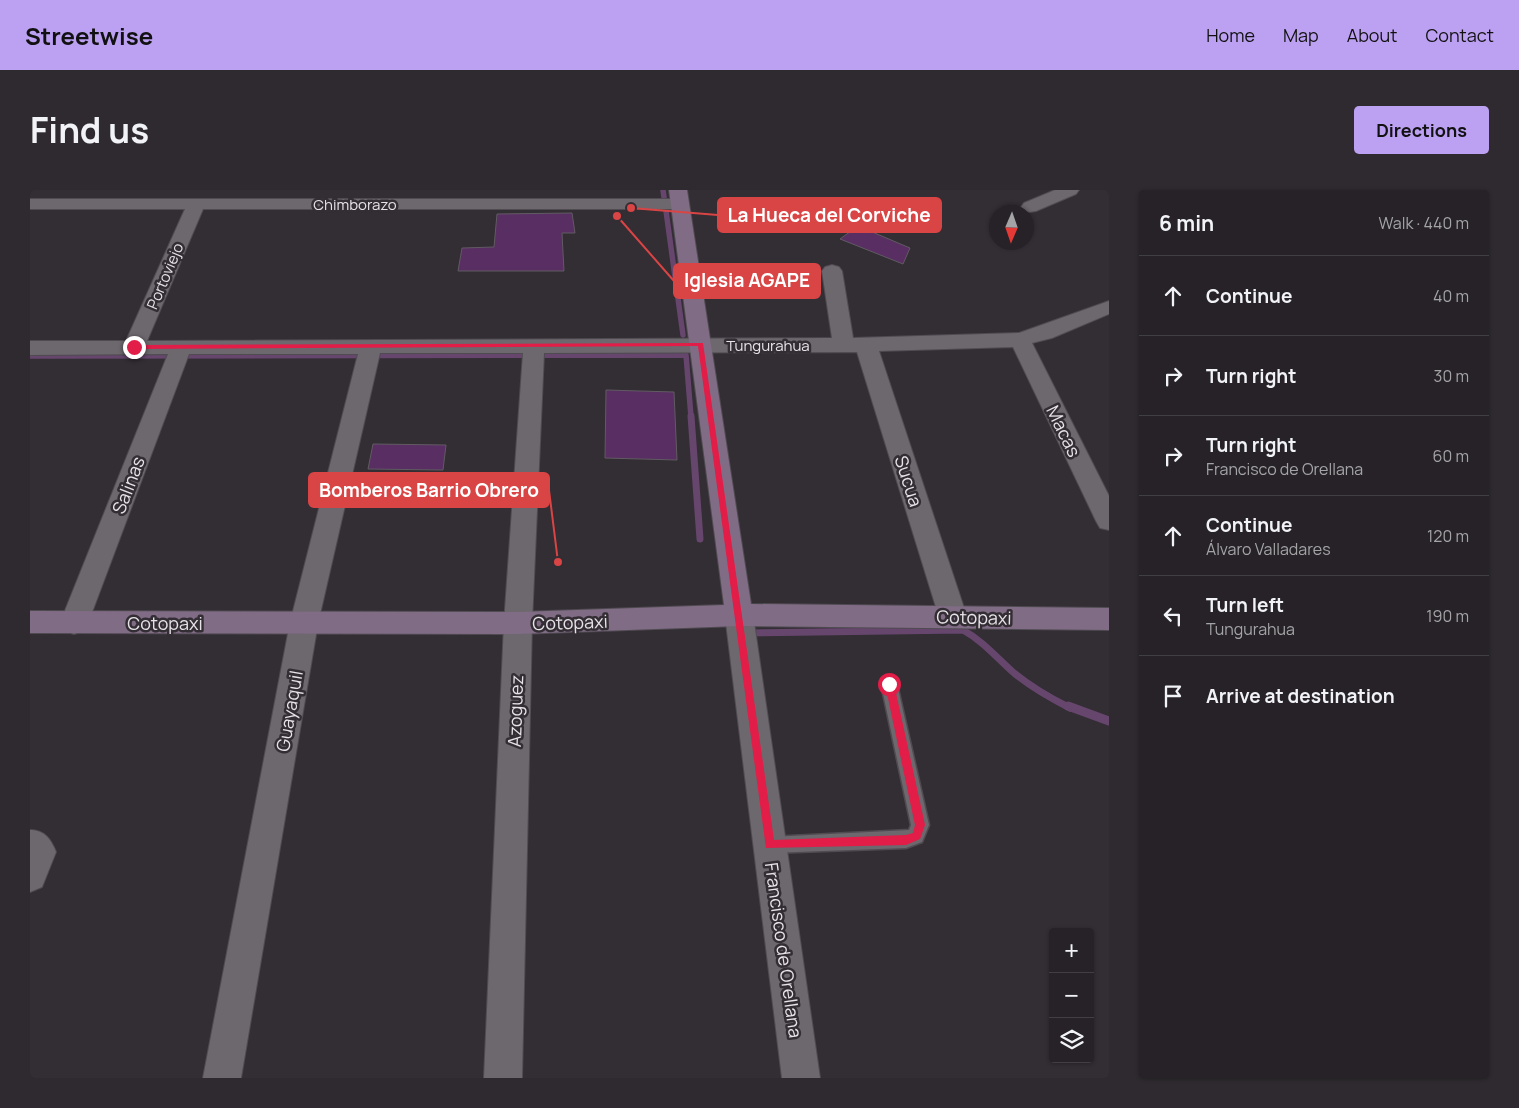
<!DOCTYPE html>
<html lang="en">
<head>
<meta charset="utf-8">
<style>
  :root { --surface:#262227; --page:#2e2a2f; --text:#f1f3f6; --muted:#a4a4a7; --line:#423f44; --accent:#bca0f2 }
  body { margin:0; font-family:Manrope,sans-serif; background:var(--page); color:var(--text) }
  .controls { position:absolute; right:15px; bottom:15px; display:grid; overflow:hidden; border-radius:5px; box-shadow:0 1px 4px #0004 }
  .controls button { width:45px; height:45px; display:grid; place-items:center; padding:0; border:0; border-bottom:1px solid var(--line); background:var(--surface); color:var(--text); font:25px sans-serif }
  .compass { position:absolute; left:959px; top:15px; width:45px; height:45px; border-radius:50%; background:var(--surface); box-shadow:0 1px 4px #0004; rotate:182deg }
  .stop { position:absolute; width:15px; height:15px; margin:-11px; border:4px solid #e11d48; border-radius:50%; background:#fff }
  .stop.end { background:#e11d48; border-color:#fff; box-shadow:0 1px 5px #0008 }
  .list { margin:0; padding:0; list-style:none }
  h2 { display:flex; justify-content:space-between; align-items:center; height:65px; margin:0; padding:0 20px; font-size:21px }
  h2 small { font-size:16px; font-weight:400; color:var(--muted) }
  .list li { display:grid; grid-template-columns:32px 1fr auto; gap:15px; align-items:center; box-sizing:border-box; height:80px; padding:0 20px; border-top:1px solid var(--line) }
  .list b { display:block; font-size:19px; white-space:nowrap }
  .list p { margin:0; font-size:16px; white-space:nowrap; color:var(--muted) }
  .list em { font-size:16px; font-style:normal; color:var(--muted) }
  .icon { flex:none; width:28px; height:28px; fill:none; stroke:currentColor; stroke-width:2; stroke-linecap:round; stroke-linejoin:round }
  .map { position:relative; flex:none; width:1079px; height:888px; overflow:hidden; border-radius:5px }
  header { display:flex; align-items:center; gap:30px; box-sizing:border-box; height:70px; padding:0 25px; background:var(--accent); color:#111 }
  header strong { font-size:24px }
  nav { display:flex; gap:28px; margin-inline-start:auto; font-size:18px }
  .intro { display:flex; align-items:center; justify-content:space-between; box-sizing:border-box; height:120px; padding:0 30px }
  h1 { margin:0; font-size:35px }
  .button { padding:12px 22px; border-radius:5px; background:var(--accent); color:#111; font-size:18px; font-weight:700 }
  main { display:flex; gap:30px; padding:0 30px }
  aside { flex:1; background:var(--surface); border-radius:5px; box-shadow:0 1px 4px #0004 }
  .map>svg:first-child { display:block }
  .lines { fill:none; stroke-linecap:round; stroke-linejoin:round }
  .stream-far2 { stroke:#66466d; stroke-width:5.5 }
  .stream-far1 { stroke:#66466d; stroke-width:7 }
  .stream { stroke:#66466d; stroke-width:9 }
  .building { fill:#592e63; stroke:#615b62 }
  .lane-casing { stroke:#4f4b51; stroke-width:3 }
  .street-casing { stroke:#4f4b51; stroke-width:2 }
  .secondary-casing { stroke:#4f4b51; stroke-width:2 }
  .lane { fill:#6d676e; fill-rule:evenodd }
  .street { fill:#6d676e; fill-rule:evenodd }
  .secondary { fill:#816c86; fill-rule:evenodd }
  .route { fill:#e11d48 }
  .labels { text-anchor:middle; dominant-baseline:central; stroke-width:5; stroke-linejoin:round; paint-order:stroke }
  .far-street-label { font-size:15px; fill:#e7e3e8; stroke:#332d34 }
  .street-label { font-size:18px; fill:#e7e3e8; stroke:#332d34 }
  .leader { fill:none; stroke:#d94445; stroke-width:2 }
  .callout-dot { fill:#d94445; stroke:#332d34; stroke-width:2 }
  .callout { fill:#d94445; stroke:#d94445; stroke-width:2 }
  .callout-label { font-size:19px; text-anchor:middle; font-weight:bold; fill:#fff }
</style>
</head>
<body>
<header>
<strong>Streetwise</strong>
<nav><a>Home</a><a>Map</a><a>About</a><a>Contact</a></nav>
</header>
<div class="intro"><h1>Find us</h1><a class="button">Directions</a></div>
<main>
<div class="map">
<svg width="1079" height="888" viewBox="0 0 1079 888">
  <rect width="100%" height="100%" fill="#332d34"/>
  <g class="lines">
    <g class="stream-far2">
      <polyline points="633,0 634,7"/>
      <polyline points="636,21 653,145"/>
      <polyline points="0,166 656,165 661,227"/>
    </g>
    <g class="stream-far1">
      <polyline points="661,226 670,349"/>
      <path d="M717 443 933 440C953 451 967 468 984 483 1001 497 1020 508 1040 518"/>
    </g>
    <polyline class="stream" points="1038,516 1079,531"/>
  </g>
  <g class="building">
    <polygon points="542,23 545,43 532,43 534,81 428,81 432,58 464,57 467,24"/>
    <polygon points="828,36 880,58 873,74 810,49"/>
    <polygon points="576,200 644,202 647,270 575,268"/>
    <polygon points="343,254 416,255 413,280 338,279"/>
  </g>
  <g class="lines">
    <g class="lane-casing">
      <polygon id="lane" points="859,487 865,489 867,494 899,635 892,652 876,658 740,663 734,661 731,655 734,649 740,647 879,640 881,635 851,494 853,489"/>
    </g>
    <g class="street-casing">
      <g id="street">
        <polygon points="1025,0 1049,0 1046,4 1006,21 1000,22 994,21 991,17 994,13"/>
        <polygon points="0,9 650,9 656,10 659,14 656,18 650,19 173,19 117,151 802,148 792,81 795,77 802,75 809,77 812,81 823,148 989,143 1079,111 1079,124 1022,148 1002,153 1079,306 1079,340 1070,338 1066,331 983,157 849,161 937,427 933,435 923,438 913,435 909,427 827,162 514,163 502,433 492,888 454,888 474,433 493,163 350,163 288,433 211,888 173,888 260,433 328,164 159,164 58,433 54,441 44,444 34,441 30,433 138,164 0,165 0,151 96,151 155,19 0,19"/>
        <polygon points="709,414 719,417 723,425 790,888 752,888 695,425 699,417"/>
        <path d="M0 640C15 640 21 650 26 662L12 697 0 702Z"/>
      </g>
    </g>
    <g class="secondary-casing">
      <polygon id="secondary" points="639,0 657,0 721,414 1079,418 1079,440 709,436 488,444 0,443 0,421 488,422 694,415"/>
    </g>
    <use href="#lane" class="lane"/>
    <use href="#street" class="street"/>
    <use href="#secondary" class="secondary"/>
  </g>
  <polygon class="route" points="673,153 744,650 876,645 883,643 885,635 855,494 859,491 864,494 895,635 890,649 876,655 736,658 668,156 104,159 101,157 104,155"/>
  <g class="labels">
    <g class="far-street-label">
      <text x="325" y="14">Chimborazo</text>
      <text transform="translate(135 86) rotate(-67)">Portoviejo</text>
      <text x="738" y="155">Tungurahua</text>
    </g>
    <g class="street-label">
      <text transform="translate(1034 241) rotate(64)">Macas</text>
      <text transform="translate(879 291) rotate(72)">Sucua</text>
      <text transform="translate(98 295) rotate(-69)">Salinas</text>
      <text transform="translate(944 427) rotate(1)">Cotopaxi</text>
      <text transform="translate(540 432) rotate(-2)">Cotopaxi</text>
      <text x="135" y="433">Cotopaxi</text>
      <text transform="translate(259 521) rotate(-80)">Guayaquil</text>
      <text transform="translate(485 521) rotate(-88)">Azoguez</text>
      <text transform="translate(754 760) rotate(82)">Francisco de Orellana</text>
    </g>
  </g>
  <path class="leader" d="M601 18L688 25M587 26L644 91M528 372L519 300"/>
  <g class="callout-dot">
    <circle cx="601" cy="18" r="5"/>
    <circle cx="587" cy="26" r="5"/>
    <circle cx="528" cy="372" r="5"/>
  </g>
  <g class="callout">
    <rect x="688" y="8" width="223" height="34" rx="5"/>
    <rect x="644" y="74" width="146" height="34" rx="5"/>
    <rect x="279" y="283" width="240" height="34" rx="5"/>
  </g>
  <g class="callout-label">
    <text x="799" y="32">La Hueca del Corviche</text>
    <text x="717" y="97">Iglesia AGAPE</text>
    <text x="399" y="307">Bomberos Barrio Obrero</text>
  </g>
</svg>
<div class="controls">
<button>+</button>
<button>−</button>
<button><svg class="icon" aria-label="layers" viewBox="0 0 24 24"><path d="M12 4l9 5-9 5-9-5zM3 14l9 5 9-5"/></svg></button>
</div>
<svg class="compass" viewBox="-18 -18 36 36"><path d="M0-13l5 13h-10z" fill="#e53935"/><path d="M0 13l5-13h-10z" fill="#a4a4a7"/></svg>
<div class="stop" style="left:859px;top:494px"></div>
<div class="stop end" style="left:104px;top:157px"></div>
</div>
<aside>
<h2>6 min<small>Walk · 440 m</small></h2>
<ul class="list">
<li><svg class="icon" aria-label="ahead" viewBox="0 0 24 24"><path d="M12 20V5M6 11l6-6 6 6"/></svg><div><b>Continue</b></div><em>40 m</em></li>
<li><svg class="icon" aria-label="right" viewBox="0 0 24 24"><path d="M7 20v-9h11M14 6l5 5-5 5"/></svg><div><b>Turn right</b></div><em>30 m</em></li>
<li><svg class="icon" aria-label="right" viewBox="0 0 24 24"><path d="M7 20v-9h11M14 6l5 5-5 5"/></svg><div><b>Turn right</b><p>Francisco de Orellana</p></div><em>60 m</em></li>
<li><svg class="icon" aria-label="ahead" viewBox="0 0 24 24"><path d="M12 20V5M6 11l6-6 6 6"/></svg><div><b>Continue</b><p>Álvaro Valladares</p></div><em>120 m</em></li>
<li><svg class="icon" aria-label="left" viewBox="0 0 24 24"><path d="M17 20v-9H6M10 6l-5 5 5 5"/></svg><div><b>Turn left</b><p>Tungurahua</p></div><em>190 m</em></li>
<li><svg class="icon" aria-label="arrive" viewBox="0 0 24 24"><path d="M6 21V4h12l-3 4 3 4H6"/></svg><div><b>Arrive at destination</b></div></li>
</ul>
</aside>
</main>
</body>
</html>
